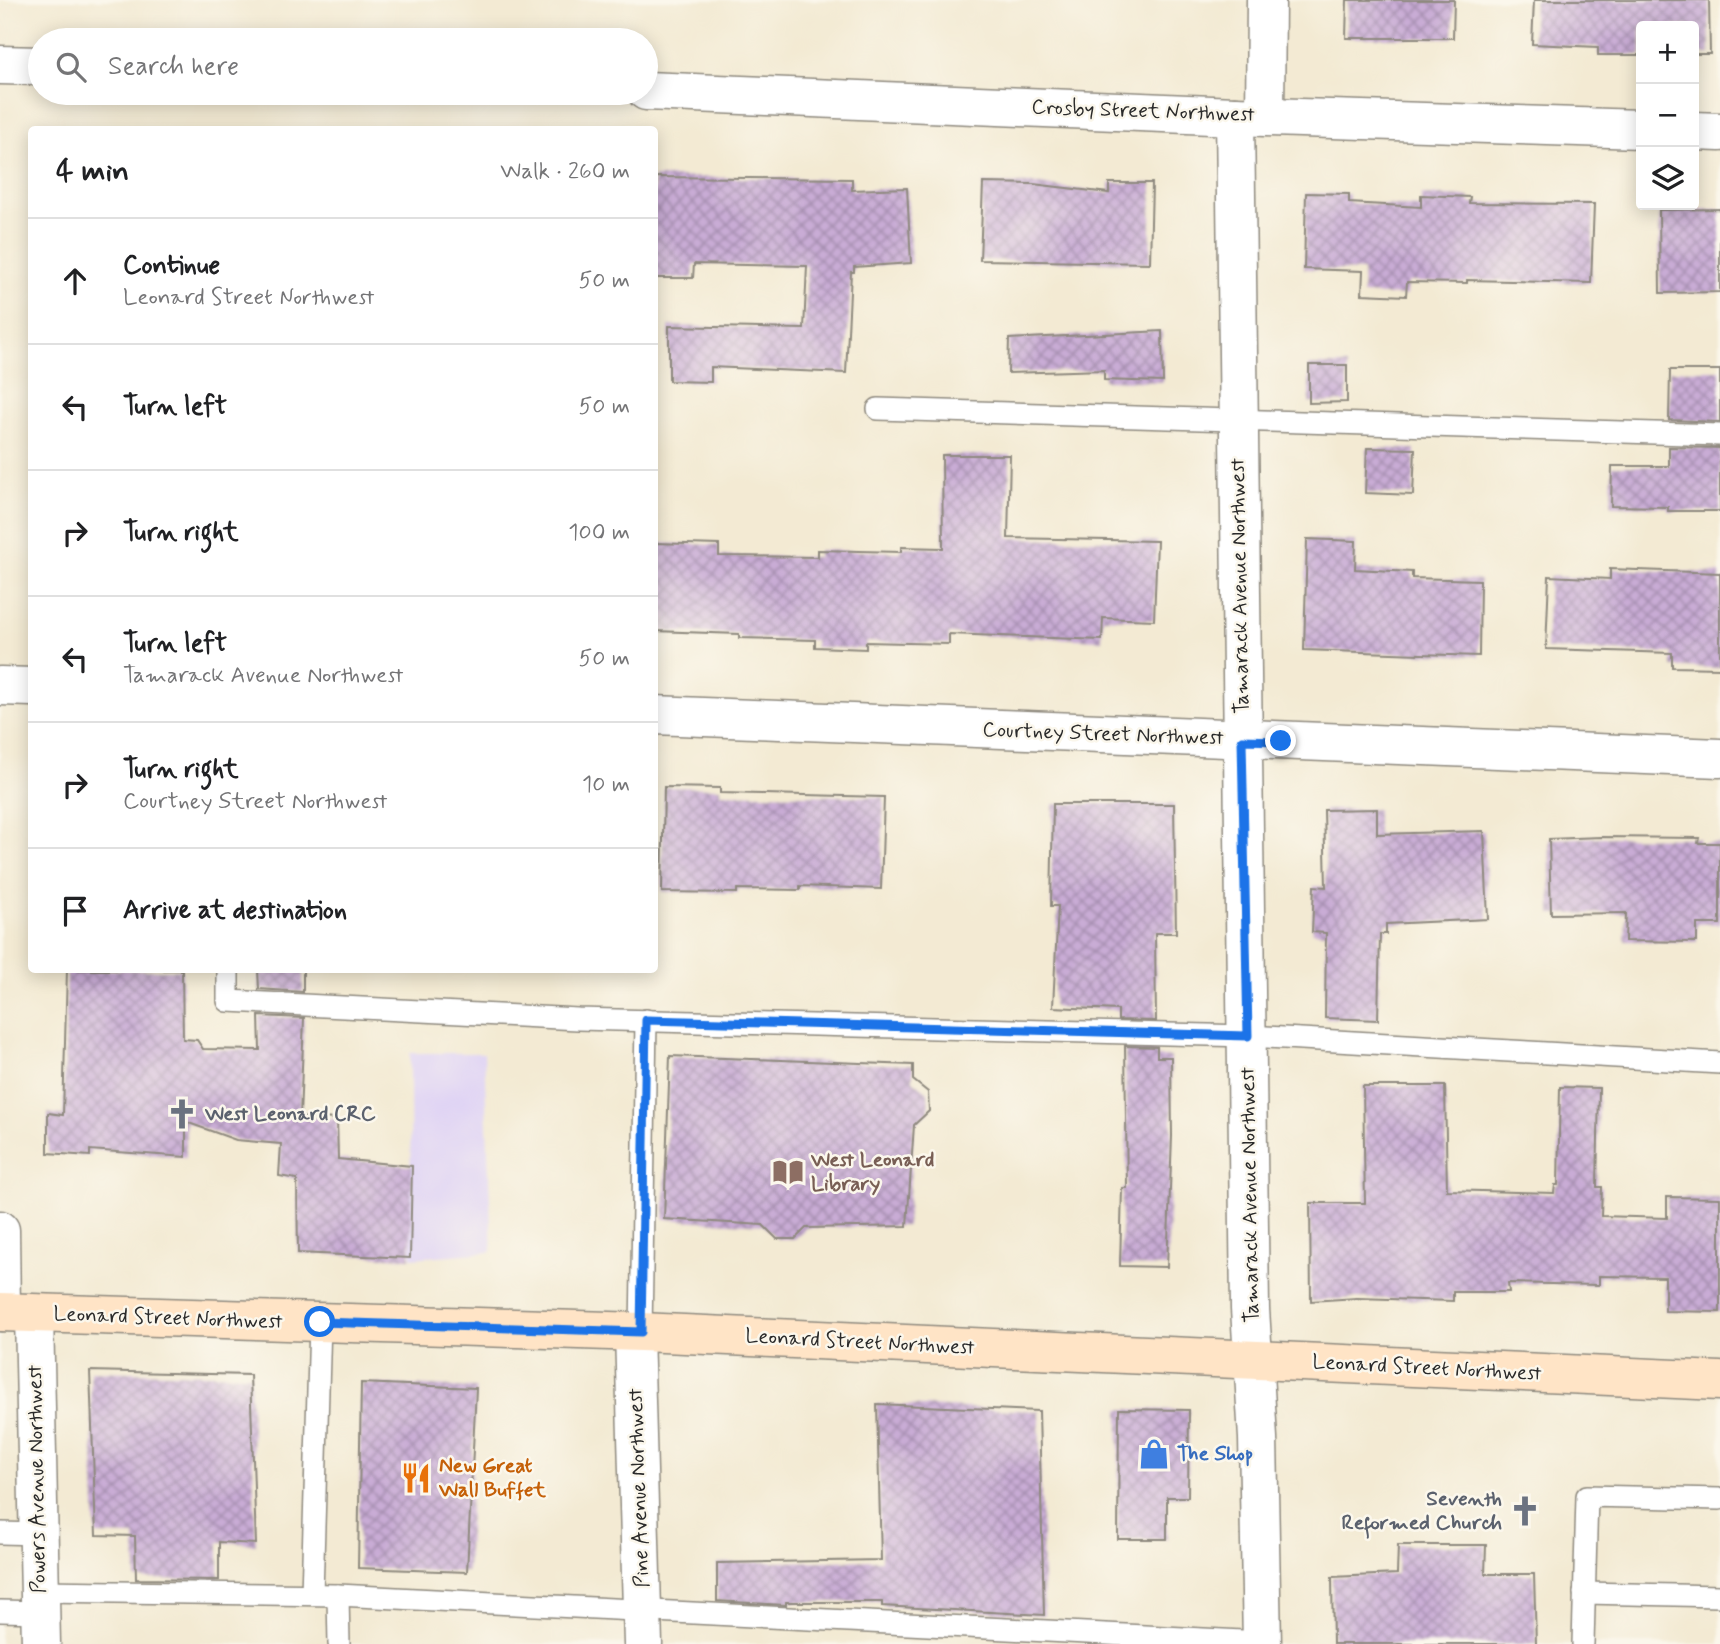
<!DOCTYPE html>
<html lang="en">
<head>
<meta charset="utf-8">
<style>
  :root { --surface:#fff; --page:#f2f2f2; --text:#202124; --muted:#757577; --line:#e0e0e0 }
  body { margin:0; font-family:Mynerve,sans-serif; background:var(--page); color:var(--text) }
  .controls { position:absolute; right:21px; top:21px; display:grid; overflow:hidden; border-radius:7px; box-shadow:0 4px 18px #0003 }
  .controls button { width:63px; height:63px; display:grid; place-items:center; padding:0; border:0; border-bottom:2px solid var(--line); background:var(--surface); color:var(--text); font:35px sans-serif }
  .stop { position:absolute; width:21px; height:21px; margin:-16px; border:5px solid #1a73e8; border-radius:50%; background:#fff }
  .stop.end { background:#1a73e8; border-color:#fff; box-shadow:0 2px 7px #0008 }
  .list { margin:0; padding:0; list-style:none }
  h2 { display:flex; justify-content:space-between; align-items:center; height:91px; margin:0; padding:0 28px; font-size:30px }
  h2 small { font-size:23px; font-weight:400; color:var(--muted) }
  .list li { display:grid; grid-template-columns:46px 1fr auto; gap:21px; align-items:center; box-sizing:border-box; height:126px; padding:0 28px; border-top:2px solid var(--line) }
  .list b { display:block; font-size:26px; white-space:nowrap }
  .list p { margin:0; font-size:23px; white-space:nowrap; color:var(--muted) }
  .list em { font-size:23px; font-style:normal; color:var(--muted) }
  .icon { flex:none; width:38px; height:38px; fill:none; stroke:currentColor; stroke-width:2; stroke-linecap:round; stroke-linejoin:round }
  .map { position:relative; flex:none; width:1720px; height:1644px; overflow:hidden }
  .search { position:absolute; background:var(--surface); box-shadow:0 4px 18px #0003; left:28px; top:28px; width:630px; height:77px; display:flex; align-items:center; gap:18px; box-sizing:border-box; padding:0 24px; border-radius:38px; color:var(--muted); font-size:26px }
  .panel { position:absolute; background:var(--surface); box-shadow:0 4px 18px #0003; left:28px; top:126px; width:630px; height:847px; border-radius:7px }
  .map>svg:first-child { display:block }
  .built { fill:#e0d4f4 }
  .building { fill:url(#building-cross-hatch) }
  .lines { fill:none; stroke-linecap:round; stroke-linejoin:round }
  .service-casing { stroke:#8f8a7f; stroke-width:24 }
  .minor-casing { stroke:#8f8a7f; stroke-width:41 }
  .secondary-casing { stroke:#8f8a7f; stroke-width:41 }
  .service { stroke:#fff; stroke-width:21 }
  .minor { stroke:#fff; stroke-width:38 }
  .secondary { stroke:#ffe4c6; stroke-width:38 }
  .route { stroke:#1a73e8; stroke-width:9 }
  .labels { text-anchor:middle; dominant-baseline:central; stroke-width:5; stroke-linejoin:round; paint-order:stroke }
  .street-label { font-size:21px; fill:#2b2b2b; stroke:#fbf7ec }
  .worship-label { font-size:21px; font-weight:bold; fill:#5b616d; stroke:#fbf7ec; text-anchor:start }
  .education-label { font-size:21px; font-weight:bold; fill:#785e54; stroke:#fbf7ec; text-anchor:start }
  .shop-label { font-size:21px; font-weight:bold; fill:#366cbe; stroke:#fbf7ec; text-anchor:start }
  .food-label { font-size:21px; font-weight:bold; fill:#c56008; stroke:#fbf7ec; text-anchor:start }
</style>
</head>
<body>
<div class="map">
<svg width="1720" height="1644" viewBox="0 0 1720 1644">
  <defs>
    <pattern id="building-cross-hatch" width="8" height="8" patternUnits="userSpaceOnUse" patternTransform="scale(1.75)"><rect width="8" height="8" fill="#c9acd5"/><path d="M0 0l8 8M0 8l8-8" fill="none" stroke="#a38cad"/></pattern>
  </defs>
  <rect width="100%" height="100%" fill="#fbf7ec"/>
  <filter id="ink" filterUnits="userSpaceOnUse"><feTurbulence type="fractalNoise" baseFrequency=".0143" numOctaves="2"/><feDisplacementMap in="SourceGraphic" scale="14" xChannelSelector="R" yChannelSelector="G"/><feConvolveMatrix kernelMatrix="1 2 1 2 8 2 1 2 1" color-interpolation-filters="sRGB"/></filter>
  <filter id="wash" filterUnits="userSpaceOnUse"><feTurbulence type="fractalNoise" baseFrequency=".00686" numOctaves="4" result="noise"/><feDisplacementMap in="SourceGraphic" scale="28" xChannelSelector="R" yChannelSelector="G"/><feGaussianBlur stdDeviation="1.57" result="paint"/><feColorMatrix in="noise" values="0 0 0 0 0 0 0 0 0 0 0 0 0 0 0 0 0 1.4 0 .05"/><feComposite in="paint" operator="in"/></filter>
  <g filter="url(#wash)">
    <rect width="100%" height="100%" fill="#f3ead3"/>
    <polygon class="built" points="410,1053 484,1053 492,1252 411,1258"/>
    <g id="blocks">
      <g class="building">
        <polygon points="1347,0 1454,0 1453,38 1346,38"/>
        <polygon points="1534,0 1709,0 1710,54 1694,54 1694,26 1641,26 1641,55 1598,55 1598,47 1532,44"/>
        <polygon points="654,177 852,179 852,190 907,188 911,263 854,267 854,272 851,272 846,373 711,367 711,382 669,381 669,326 804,329 807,266 694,264 693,278 654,278"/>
        <polygon points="983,183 1033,184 1109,193 1109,183 1152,183 1150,263 980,260"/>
        <polygon points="1306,193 1349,194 1349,203 1421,207 1421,195 1470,197 1469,203 1594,204 1591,283 1467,280 1467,283 1407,282 1406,296 1362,294 1363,271 1304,269"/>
        <polygon points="1720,209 1720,292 1660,293 1659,210"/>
        <polygon points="1162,331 1163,382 1104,380 1104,370 1008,373 1009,339"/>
        <polygon points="1309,365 1347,365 1347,402 1309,403"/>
        <polygon points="1670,370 1720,370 1720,422 1669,420"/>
        <polygon points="1669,447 1720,448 1720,511 1668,511 1668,507 1611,506 1612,466 1669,466"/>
        <polygon points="1367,448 1415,449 1413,495 1365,493"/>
        <polygon points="942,455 1010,455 1008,538 1157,541 1154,620 1103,618 1102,640 949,634 949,644 866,642 866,649 815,647 815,640 739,638 739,634 654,631 654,543 719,545 719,556 818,557 818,550 901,552 901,547 943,548"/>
        <polygon points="1307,539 1356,541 1355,569 1412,572 1412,578 1480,580 1479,656 1304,650"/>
        <polygon points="1610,569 1720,573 1720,668 1672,667 1672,653 1546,649 1549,576 1610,579"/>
        <polygon points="664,787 720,788 720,793 884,797 881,889 800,886 800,890 737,889 737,893 662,892"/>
        <polygon points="1053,804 1174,804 1176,933 1155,933 1156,1021 1118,1020 1118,1010 1053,1007 1058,906 1051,906"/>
        <polygon points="1377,809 1377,834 1484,831 1488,919 1386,924 1386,934 1380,934 1378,1020 1325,1018 1326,933 1312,932 1314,886 1326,887 1324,810"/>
        <polygon points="1601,837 1699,838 1698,843 1720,843 1720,924 1697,924 1697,942 1625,941 1626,913 1551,914 1549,839"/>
        <polygon points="67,970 182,970 183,1039 197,1040 203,1049 260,1050 259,1016 304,1018 300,1117 337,1119 338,1159 412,1166 410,1258 298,1253 297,1179 279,1176 281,1144 236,1140 186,1122 186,1157 90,1150 90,1156 48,1153 48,1113 63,1115"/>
        <polygon points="258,970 303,970 303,992 259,989"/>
        <polygon points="1125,1046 1157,1047 1157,1057 1171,1057 1172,1136 1167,1267 1120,1266 1122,1188 1127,1188"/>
        <polygon points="670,1056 913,1065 913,1080 928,1092 929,1111 914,1125 907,1226 806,1228 795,1239 777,1239 763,1225 664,1219"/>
        <polygon points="1363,1086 1445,1086 1447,1190 1554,1193 1555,1185 1558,1185 1560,1087 1599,1088 1597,1187 1602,1187 1601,1216 1667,1218 1667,1197 1720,1198 1720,1312 1665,1311 1665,1277 1599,1276 1599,1285 1508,1283 1509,1292 1453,1292 1453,1301 1357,1298 1311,1301 1310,1203 1365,1203"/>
        <polygon points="90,1371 250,1375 256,1544 219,1542 219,1580 136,1579 135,1536 96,1535"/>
        <polygon points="361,1383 476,1388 467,1572 358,1568"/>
        <polygon points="877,1404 1039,1411 1044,1615 882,1606 882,1602 786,1602 786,1605 717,1601 717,1563 881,1560"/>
        <polygon points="1119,1409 1189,1410 1188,1497 1167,1497 1167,1539 1118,1539"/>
        <polygon points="1398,1545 1486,1545 1485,1574 1534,1574 1536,1644 1333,1644 1332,1577 1397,1574"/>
      </g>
    </g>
  </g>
  <g filter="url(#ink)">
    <use href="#blocks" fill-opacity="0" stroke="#8f8a7f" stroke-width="2"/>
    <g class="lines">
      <g class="service-casing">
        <g id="service">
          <polyline points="878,409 1720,435"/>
          <polyline points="228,970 228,1001 578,1019 1248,1036 1720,1063"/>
          <polyline points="641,1332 646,1020"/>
          <polyline points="0,1533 39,1534"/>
          <polyline points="40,1591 338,1595 1262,1642"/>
          <polyline points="1584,1593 1720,1596"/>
          <polyline points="312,1594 320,1323"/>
          <polyline points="338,1595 339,1644"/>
          <polyline points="0,1611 40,1612"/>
          <polyline points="1583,1644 1587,1496 1720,1499"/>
        </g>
      </g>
      <g class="minor-casing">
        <g id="minor">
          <polyline points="0,65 40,66"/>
          <polyline points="646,91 1235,116 1641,129"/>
          <polyline points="1265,115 1266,0"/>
          <polyline points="1235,116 1250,1309 1258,1438 1262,1644"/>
          <polyline points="1694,131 1720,132"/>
          <polyline points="0,686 32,687"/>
          <polyline points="654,715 1720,758"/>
          <polyline points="0,1230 1,1312"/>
          <polyline points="34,1314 41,1644"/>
          <polyline points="634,1332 643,1644"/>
        </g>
      </g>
      <g class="secondary-casing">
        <polyline id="secondary" points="0,1312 641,1332 1720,1381"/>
      </g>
      <use href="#service" class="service"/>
      <use href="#minor" class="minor"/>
      <use href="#secondary" class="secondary"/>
    </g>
  </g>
  <g class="lines" filter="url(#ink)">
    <polyline class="route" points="320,1322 641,1332 646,1020 1248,1036 1242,740 1281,741"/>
  </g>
  <defs>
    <g id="church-bare" transform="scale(2.415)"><path d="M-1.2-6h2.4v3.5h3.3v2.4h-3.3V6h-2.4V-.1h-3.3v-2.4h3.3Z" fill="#6b7280" stroke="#fbf7ec" stroke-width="2.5" paint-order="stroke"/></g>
    <g id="library-bare" transform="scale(2.415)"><path d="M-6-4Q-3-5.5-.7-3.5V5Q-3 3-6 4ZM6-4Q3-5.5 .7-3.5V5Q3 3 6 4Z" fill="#8d6e63" stroke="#fbf7ec" stroke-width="2.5" paint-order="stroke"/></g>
    <g id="shop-bare" transform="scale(2.415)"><path d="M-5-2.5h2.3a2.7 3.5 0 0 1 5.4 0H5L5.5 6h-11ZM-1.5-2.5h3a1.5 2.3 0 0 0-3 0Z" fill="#3f7fe0" stroke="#fbf7ec" stroke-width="2.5" paint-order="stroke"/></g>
    <g id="restaurant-bare" transform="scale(2.415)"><path d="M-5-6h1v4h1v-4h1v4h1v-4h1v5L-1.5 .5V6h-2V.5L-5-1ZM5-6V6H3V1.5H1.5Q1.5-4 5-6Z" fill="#e8710a" stroke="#fbf7ec" stroke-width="2.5" paint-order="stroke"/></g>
  </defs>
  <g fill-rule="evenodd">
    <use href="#church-bare" x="182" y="1114"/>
    <use href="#library-bare" x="788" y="1172"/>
    <use href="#shop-bare" x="1154" y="1454"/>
    <use href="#restaurant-bare" x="416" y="1478"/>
    <use href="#church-bare" x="1525" y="1511"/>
  </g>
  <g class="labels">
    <g class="street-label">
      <text transform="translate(1143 111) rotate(2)">Crosby Street Northwest</text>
      <text transform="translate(1240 586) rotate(-91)">Tamarack Avenue Northwest</text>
      <text transform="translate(1103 734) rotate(2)">Courtney Street Northwest</text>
      <text transform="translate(1250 1195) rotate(-91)">Tamarack Avenue Northwest</text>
      <text transform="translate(168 1318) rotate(2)">Leonard Street Northwest</text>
      <text transform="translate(860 1342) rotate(3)">Leonard Street Northwest</text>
      <text transform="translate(1427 1368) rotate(3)">Leonard Street Northwest</text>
      <text transform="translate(37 1479) rotate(-91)">Powers Avenue Northwest</text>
      <text transform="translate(639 1488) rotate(-92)">Pine Avenue Northwest</text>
    </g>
    <g class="worship-label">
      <text x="205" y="1114">West Leonard CRC</text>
      <text x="1502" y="1499" text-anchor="end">Seventh<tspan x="1502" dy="24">Reformed Church</tspan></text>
    </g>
    <g class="education-label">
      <text x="811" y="1160">West Leonard<tspan x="811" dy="24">Library</tspan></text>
    </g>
    <g class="shop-label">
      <text x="1177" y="1454">The Shop</text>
    </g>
    <g class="food-label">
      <text x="439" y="1466">New Great<tspan x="439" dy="24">Wall Buffet</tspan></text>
    </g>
  </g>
</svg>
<div class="controls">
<button>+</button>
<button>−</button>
<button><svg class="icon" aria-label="layers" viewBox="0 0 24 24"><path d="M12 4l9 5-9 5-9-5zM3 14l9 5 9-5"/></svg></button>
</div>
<div class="stop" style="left:320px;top:1322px"></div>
<div class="stop end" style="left:1281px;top:741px"></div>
<div class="search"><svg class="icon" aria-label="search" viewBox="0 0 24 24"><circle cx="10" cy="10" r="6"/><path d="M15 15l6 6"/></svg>Search here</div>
<section class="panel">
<h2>4 min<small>Walk · 260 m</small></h2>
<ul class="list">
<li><svg class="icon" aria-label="ahead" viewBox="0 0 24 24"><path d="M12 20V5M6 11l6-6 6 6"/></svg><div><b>Continue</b><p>Leonard Street Northwest</p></div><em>50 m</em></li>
<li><svg class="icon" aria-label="left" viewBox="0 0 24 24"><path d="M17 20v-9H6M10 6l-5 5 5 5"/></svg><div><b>Turn left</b></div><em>50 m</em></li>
<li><svg class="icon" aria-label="right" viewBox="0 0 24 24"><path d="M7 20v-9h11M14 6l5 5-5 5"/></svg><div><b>Turn right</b></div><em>100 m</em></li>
<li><svg class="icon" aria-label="left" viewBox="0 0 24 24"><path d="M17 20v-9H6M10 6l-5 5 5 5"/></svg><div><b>Turn left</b><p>Tamarack Avenue Northwest</p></div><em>50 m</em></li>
<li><svg class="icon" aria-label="right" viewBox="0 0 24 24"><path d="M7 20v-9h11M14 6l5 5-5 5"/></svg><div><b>Turn right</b><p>Courtney Street Northwest</p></div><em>10 m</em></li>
<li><svg class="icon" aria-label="arrive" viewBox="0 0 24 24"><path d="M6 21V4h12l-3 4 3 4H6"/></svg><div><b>Arrive at destination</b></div></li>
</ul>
</section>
</div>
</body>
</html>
